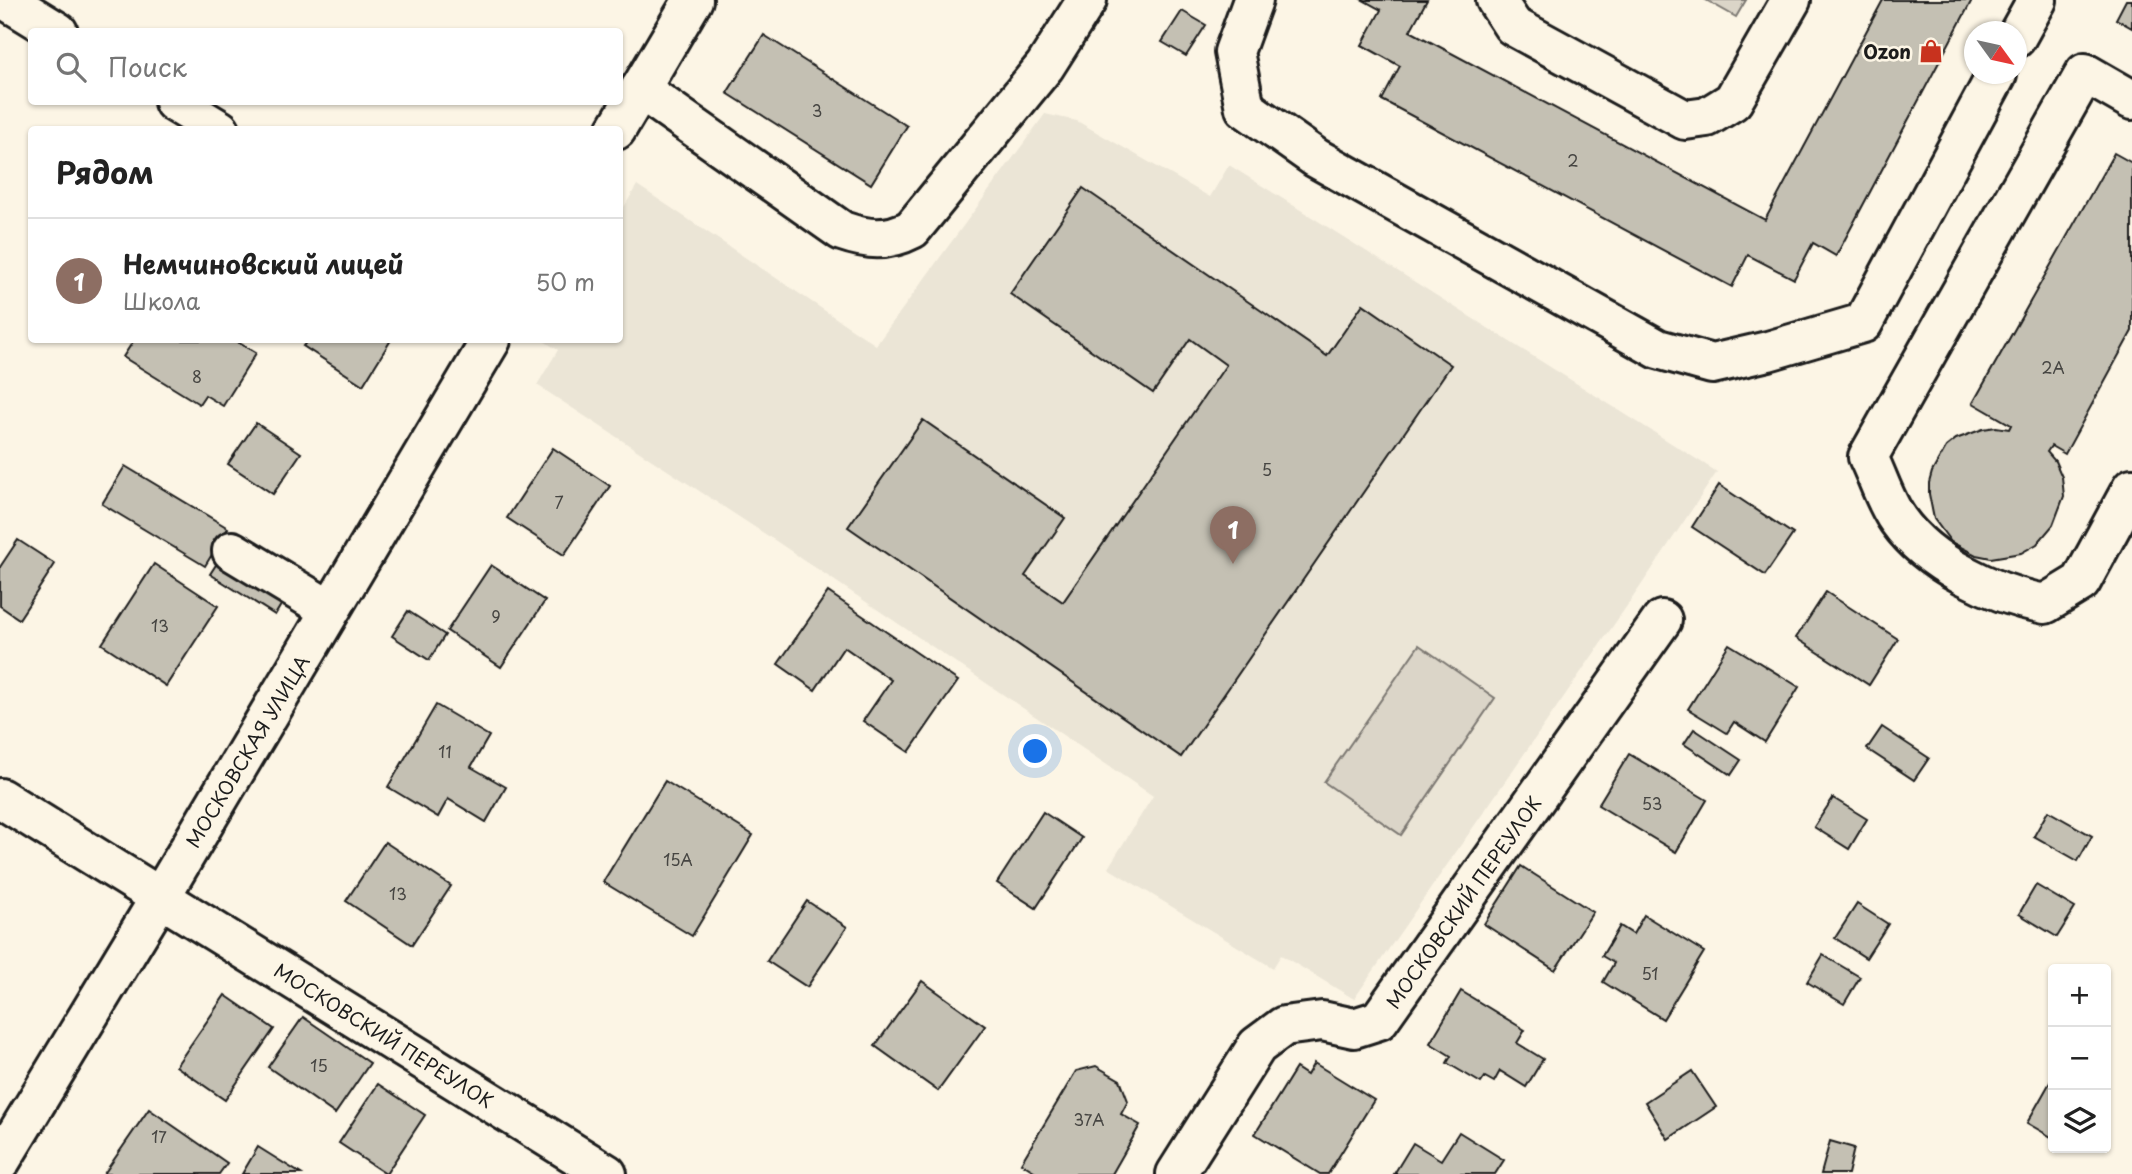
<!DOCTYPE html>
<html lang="ru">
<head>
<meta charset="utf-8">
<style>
  :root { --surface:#fff; --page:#f6f6f6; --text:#222; --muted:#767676; --line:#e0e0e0; --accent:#c8321e }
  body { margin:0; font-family:"Playpen Sans",sans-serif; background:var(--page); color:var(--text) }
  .controls { position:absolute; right:21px; bottom:21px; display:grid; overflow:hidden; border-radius:7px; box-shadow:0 2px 5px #0004 }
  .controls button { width:63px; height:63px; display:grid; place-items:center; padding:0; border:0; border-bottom:2px solid var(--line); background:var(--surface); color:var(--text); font:35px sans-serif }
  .compass { position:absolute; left:1964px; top:21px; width:63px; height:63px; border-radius:50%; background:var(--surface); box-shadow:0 2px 5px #0004; rotate:123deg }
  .you { position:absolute; left:1036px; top:752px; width:24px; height:24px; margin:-18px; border:5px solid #fff; border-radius:50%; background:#1a73e8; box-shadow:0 0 0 10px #1a73e833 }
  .badge { display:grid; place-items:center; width:46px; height:46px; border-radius:50%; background:var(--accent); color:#fff; font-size:23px; font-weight:700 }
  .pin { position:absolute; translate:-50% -58px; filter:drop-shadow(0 2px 4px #0008) }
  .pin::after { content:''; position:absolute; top:37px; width:24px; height:21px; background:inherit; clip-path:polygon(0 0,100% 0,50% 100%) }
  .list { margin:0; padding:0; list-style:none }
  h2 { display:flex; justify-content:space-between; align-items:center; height:91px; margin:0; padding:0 28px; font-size:30px }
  h2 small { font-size:23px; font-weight:400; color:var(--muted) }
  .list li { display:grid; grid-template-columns:46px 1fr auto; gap:21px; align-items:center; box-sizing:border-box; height:126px; padding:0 28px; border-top:2px solid var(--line) }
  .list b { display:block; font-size:26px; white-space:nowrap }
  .list p { margin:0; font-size:23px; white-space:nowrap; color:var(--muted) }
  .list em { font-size:23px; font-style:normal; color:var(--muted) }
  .icon { flex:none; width:38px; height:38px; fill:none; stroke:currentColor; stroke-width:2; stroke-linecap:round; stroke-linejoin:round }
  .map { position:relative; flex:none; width:2132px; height:1174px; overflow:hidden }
  .search { position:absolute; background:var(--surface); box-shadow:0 2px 5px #0004; left:28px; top:28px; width:595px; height:77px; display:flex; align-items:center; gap:18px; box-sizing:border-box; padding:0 24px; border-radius:7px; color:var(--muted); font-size:26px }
  .panel { position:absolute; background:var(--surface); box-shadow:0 2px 5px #0004; left:28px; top:126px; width:595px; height:217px; border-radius:7px }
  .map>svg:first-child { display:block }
  .built { fill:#ebe5d6 }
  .green { fill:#dbd5c8; stroke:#7c7872; stroke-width:2 }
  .building { fill:#c4c0b3; stroke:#1c1c1c; stroke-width:2 }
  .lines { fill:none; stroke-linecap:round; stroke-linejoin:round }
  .minor-casing { stroke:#1c1c1c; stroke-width:44 }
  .minor { stroke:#fcf5e5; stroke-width:38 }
  .labels { text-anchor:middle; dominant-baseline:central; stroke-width:5; stroke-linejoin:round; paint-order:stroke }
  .number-label { font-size:16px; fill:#464542 }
  .poi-label { font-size:19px; font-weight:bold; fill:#1c1c1c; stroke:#fcf5e5; text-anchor:end }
  .street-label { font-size:19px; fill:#1c1c1c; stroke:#fcf5e5 }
</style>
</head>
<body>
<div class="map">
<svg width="2132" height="1174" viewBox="0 0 2132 1174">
  <rect width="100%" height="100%" fill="#fcf5e5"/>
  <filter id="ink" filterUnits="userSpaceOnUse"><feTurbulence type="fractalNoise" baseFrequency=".0143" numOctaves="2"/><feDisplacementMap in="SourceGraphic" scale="14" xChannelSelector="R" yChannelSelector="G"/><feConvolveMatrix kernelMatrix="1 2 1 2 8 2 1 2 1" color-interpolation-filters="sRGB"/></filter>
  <g filter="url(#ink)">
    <polygon class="built" points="1045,114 1077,121 1210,197 1229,165 1717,472 1640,587 1354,999 1281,955 1273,968 1108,868 1153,796 776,541 537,385 558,350 544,341 545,340 620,340 620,214 637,185 876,345"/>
    <g class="green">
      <polygon points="1706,0 1746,0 1736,17"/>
      <polygon points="1419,645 1495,698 1401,835 1324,782"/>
    </g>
    <g class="building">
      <polygon points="1363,0 1427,0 1410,31 1765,220 1883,0 1972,0 1836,256 1813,243 1794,279 1748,255 1732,287 1382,100 1400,66 1362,45 1381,10"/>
      <polygon points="2126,0 2132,0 2132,28 2116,19"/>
      <polygon points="1182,11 1206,25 1186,56 1162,42"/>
      <polygon points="764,35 907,126 871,184 727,93"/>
      <polygon points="2114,153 2132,163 2132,331 2065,454 2051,446 2047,452 2055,461 2062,477 2064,496 2053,525 2037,544 2021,553 1991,558 1976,555 1951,542 1934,519 1929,494 1929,483 1932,472 1946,447 1956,439 1983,429 1996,427 2009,429 2011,425 1973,403"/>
      <polygon points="1083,188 1327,356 1363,304 1451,365 1181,757 848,527 923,420 1065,518 1025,576 1063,602 1226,365 1190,339 1153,393 1010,294"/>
      <polygon points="134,340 234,340 256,353 223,406 205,395 199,404 123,357"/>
      <polygon points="308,340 391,340 363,385 303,346"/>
      <polygon points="256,423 301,453 273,494 228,464"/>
      <polygon points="553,448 610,486 564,555 507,518"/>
      <polygon points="125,466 228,528 205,566 102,504"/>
      <polygon points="1719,485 1793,534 1765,575 1692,527"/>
      <polygon points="18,540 55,564 19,619 0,606 0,567"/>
      <polygon points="219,560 284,600 275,615 210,574"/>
      <polygon points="154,564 218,606 166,686 102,644"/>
      <polygon points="491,565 545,601 501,667 447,631"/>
      <polygon points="828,592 958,681 909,752 863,721 891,680 844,647 815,690 778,664"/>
      <polygon points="1826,592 1898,639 1869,685 1796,638"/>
      <polygon points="408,611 445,635 429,660 392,636"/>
      <polygon points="1729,644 1799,687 1765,742 1734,722 1727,733 1688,709"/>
      <polygon points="436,705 489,736 471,767 506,787 486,822 448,799 438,817 388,787"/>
      <polygon points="1882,727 1929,758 1914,780 1867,749"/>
      <polygon points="1694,729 1741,760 1731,775 1684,744"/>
      <polygon points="1629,754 1707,800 1676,852 1598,805"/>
      <polygon points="665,781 753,835 692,936 603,882"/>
      <polygon points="1833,798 1867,819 1849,849 1814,827"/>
      <polygon points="2048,811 2092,836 2078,861 2034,836"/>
      <polygon points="1043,812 1082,838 1036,908 997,883"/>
      <polygon points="385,842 451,886 412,945 346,901"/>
      <polygon points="1521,866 1593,912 1555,970 1484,924"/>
      <polygon points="2036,885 2075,908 2057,937 2019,914"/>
      <polygon points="807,901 847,927 807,987 767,961"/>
      <polygon points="1857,904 1888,924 1866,958 1835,938"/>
      <polygon points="1644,915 1704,952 1663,1019 1603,982 1614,963 1602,956 1620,926 1633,934"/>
      <polygon points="1823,955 1860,977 1844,1004 1807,982"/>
      <polygon points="922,981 985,1026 938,1091 875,1046"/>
      <polygon points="1461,991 1525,1030 1517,1043 1543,1059 1526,1087 1500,1071 1494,1082 1485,1077 1481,1083 1447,1063 1451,1056 1430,1043"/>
      <polygon points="225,995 274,1029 225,1100 176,1066"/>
      <polygon points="303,1017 370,1063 335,1114 268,1067"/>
      <polygon points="1314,1063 1374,1100 1328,1174 1320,1174 1255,1134 1296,1068 1307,1075"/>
      <polygon points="1096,1066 1120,1080 1128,1101 1121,1114 1140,1125 1112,1174 1039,1174 1021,1163 1076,1071"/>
      <polygon points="1692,1071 1716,1107 1668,1139 1645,1102"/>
      <polygon points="2053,1077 2053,1138 2027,1123"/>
      <polygon points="378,1084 425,1115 386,1174 339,1143"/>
      <polygon points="149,1109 227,1163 219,1174 104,1174"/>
      <polygon points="1459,1132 1504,1160 1495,1174 1394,1174 1413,1143 1441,1160"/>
      <polygon points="1830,1141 1854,1148 1848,1174 1821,1174"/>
      <polygon points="258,1147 301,1174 242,1174"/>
    </g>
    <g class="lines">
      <g class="minor-casing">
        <g id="minor">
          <polyline points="6,0 58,32"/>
          <polyline points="1253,0 1234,52 1245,108 1316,158 1658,349 1712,364 1768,351 1863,323 1997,74"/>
          <polyline points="1496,0 1513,26 1685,120 1707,117 1733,101 1791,0"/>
          <polyline points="2016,38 2037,0"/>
          <path d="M640 89 842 231C868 240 887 242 912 229L1045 66 1087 0"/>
          <path d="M2132 100 2085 73 1868 457C1878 477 1885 502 1898 520 1929 564 1993 594 2045 604L2081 582 2132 488"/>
          <polyline points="174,102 220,130"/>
          <polyline points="616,130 693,0"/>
          <polyline points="232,551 330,610"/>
          <polyline points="0,798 607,1174"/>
          <polyline points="0,1162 161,896 491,340"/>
          <polyline points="1176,1174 1257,1046 1284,1026 1322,1021 1354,1028 1379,1020 1662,620"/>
        </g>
      </g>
      <use href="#minor" class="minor"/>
    </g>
  </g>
  <defs>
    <g id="shop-bare" transform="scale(1.89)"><path d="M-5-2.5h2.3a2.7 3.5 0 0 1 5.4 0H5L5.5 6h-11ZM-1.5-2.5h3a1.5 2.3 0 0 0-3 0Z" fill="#c8321e" stroke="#fcf5e5" stroke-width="2.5" paint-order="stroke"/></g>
  </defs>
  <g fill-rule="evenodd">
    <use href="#shop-bare" x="1931" y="51"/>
  </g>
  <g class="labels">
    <g class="number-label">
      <text x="817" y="110">3</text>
      <text x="1573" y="160">2</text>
      <text x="2053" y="367">2А</text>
      <text x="197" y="376">8</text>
      <text x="1267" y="469">5</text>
      <text x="559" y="502">7</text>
      <text x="496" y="616">9</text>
      <text x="160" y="625">13</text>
      <text x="445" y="751">11</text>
      <text x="1652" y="803">53</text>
      <text x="678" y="859">15А</text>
      <text x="398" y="893">13</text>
      <text x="1650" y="973">51</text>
      <text x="319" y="1065">15</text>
      <text x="1089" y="1119">37А</text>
      <text x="159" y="1136">17</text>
    </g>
    <g class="poi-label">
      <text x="1911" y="51">Ozon</text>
    </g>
    <g class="street-label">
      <text transform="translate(247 751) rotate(-59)">МОСКОВСКАЯ УЛИЦА</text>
      <text transform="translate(1463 902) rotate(-55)">МОСКОВСКИЙ ПЕРЕУЛОК</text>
      <text transform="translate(384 1035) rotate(32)">МОСКОВСКИЙ ПЕРЕУЛОК</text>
    </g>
  </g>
</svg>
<div class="controls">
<button>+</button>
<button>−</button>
<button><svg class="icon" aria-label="layers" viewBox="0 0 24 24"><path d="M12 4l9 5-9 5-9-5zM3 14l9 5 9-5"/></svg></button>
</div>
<svg class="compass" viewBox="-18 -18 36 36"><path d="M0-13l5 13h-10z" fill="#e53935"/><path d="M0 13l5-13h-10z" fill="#767676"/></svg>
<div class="you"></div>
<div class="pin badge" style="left:1233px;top:564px;background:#8d6e63">1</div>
<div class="search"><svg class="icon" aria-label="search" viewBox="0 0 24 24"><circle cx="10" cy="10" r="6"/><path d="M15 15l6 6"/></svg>Поиск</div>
<section class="panel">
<h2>Рядом<small></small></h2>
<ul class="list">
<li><span class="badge" style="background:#8d6e63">1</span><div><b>Немчиновский лицей</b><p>Школа</p></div><em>50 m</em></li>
</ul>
</section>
</div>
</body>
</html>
